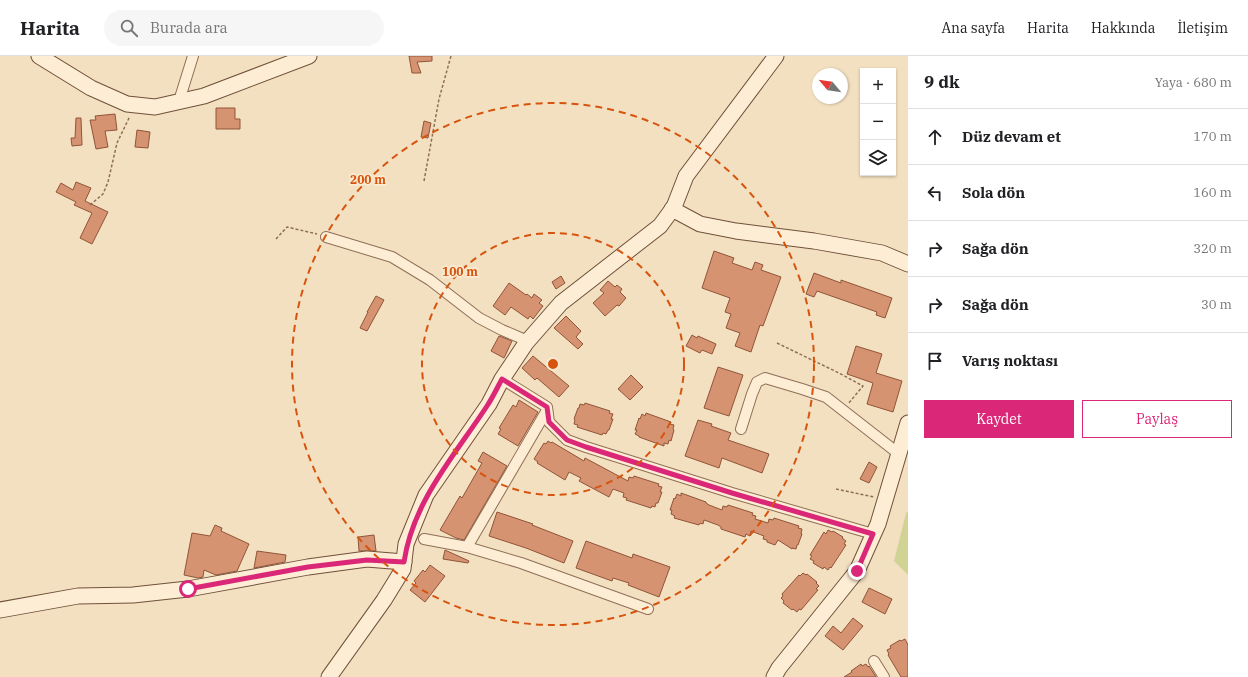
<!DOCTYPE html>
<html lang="tr">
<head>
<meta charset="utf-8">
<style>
  :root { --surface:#fff; --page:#f6f6f6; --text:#202124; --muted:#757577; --line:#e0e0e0; --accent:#db2777 }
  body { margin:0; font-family:"IBM Plex Serif",serif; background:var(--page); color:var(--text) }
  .controls { position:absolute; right:12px; top:12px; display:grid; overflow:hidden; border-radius:0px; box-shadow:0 1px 3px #0004 }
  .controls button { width:36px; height:36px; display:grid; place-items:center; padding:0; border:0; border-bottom:1px solid var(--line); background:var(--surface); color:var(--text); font:20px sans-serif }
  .compass { position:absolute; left:812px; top:12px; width:36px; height:36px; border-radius:50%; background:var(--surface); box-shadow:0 1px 3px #0004; rotate:299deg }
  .stop { position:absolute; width:12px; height:12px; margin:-9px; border:3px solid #db2777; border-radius:50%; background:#fff }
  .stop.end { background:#db2777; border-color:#fff; box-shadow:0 1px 4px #0008 }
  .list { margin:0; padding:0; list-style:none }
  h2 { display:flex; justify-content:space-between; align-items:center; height:52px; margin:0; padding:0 16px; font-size:17px }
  h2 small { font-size:13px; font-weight:400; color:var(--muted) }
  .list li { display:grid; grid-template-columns:26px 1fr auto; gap:12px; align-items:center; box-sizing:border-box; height:56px; padding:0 16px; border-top:1px solid var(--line) }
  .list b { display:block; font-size:15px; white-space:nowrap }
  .list em { font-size:13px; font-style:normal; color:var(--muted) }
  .actions { display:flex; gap:8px; padding:12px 16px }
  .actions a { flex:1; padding:9px 0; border:1px solid var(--accent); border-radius:0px; text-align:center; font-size:14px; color:var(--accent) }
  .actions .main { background:var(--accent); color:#fff }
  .icon { flex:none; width:22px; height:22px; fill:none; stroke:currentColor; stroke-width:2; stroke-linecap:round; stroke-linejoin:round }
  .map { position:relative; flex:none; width:908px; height:621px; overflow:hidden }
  header { display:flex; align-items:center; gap:24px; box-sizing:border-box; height:56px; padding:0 20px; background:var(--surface); border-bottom:1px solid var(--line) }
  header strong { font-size:19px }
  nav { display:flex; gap:22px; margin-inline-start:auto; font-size:14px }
  .search { width:280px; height:36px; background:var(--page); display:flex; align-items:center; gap:10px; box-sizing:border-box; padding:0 14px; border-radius:22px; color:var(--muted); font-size:15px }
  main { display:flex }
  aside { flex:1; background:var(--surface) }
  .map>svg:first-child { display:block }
  .green { fill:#d0d393 }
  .building { fill:#d69371; stroke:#915438 }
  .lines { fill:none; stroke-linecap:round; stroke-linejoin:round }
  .street-casing { stroke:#8f6f56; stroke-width:12 }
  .secondary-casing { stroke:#705039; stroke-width:17 }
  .path { stroke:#8f6f56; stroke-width:1.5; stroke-dasharray:3 2; stroke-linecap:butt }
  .street { stroke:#fdedd5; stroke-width:10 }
  .secondary { stroke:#fdedd5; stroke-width:15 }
  .route { stroke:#db2777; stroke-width:5 }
  .ring { fill:none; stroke:#d7540e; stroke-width:2; stroke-dasharray:7 5 }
  .centre { fill:#d7540e; stroke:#f9ead1; stroke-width:2 }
  .ring-label { font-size:12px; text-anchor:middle; font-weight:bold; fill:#d7540e; stroke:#f9ead1; stroke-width:3.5; stroke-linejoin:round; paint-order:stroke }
</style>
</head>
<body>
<header>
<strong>Harita</strong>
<div class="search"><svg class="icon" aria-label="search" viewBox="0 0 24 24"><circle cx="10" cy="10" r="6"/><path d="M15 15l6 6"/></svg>Burada ara</div>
<nav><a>Ana sayfa</a><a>Harita</a><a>Hakkında</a><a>İletişim</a></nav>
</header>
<main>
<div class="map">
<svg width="908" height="621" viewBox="0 0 908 621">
  <rect width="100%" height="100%" fill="#f3e0c0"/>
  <polygon class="green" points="908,455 908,519 894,505 906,457"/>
  <g class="building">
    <polygon points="409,0 432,0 432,5 417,6 421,17 412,17"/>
    <polygon points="216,52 235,52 235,63 240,63 240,73 216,73"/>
    <polygon points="115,58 117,74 105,75 108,91 96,93 90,64 96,64 95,60"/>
    <polygon points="76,62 81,62 82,89 72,90 71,82 75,82"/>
    <polygon points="424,65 431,67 428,82 421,81"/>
    <polygon points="137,74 150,76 148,92 135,91"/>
    <polygon points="76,126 91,132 85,145 108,156 92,188 80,182 92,157 74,149 76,146 56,136 61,127 73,134"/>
    <polygon points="714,195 734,202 732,207 752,214 755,206 763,209 761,214 781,221 763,270 760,269 751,296 735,290 740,277 726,272 731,258 725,256 730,242 702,232"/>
    <polygon points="814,217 841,227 841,224 892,242 885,262 876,259 877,256 817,235 814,241 806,238"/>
    <polygon points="561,220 565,227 556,233 552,226"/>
    <polygon points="608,225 615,231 617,229 622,233 620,236 626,242 619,250 617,249 605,260 593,247 604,237 600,234"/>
    <polygon points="509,227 526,239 527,238 532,242 534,238 542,244 539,247 543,250 533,263 530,260 528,263 511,251 505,259 493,250"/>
    <polygon points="376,240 384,244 367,275 360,272 368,256 367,256"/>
    <polygon points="566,260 581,275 576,281 583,288 578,293 554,272"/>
    <polygon points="692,279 697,282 698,280 716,288 712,298 702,294 700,297 686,290"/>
    <polygon points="499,280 512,285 504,302 491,295"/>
    <polygon points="856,290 882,298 876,317 902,325 893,356 867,348 873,327 847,318"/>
    <polygon points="533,300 569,330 559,341 537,322 535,324 522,312"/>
    <polygon points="718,311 743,319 729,360 704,352"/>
    <polygon points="631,319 643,331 630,344 618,333"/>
    <polygon points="519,344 538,356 518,390 498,378 501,373 499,372 513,349 516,351"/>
    <polygon points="585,347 610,355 609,357 613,358 611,363 613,363 609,374 608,374 606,378 603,377 602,379 577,371 578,369 574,368 575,364 574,363 578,352 579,352 580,348 584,349"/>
    <polygon points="646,357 671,366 670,368 674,369 673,373 674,374 671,385 669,384 668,388 664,387 664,390 639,381 639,380 635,378 637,374 635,374 639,362 640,363 642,358 645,360"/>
    <polygon points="698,364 712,368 711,370 731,377 728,384 769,398 762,417 722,402 719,412 685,400"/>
    <polygon points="548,385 551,387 552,386 584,405 585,402 628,425 629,421 633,422 634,420 659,428 658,430 662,431 660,436 662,436 658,447 656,447 655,451 652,450 651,452 626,444 627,442 623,441 624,437 613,433 609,441 579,425 581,422 569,416 565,424 537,407 538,406 534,403 544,387 546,388"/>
    <polygon points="483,396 507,410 464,484 456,482 440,474 460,440 462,442 482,407 478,405"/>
    <polygon points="869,406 877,411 869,427 860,423"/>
    <polygon points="681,437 706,446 706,447 709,449 722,454 723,450 727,451 728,449 753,457 752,459 756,460 755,463 768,467 769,463 773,464 774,462 799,470 798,472 802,473 801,478 802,478 798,489 797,489 796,493 792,492 792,493 778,484 775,489 767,486 767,484 763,483 764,480 751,475 750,480 746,478 745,481 721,473 721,471 718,469 704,464 703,468 700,467 699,469 674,462 675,460 671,458 672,454 670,454 674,442 675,443 677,438 681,440"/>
    <polygon points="497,456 533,468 532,469 573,485 564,507 526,492 489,480"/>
    <polygon points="215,469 222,472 221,475 249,488 237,515 216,519 204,514 203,521 198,522 184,519 192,477 210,480"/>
    <polygon points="828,474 832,476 833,475 843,481 842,482 846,485 844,488 846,489 831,512 830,511 828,514 824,511 823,513 813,507 814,505 810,503 812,500 810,499 824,476 826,478"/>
    <polygon points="374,479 376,495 359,495 358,481"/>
    <polygon points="586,485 632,502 633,498 670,511 659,541 628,529 629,527 613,522 612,525 576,512"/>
    <polygon points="445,494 469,505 468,507 443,503"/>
    <polygon points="257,495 286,499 285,506 254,512"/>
    <polygon points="430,509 445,520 425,546 410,534 416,527 414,525 423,514 425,516"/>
    <polygon points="803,517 806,519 807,518 817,526 816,527 819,530 816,533 818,534 801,554 799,553 797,556 793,553 792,554 783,547 784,545 781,542 783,540 782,538 799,519 800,520"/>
    <polygon points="869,532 892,543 885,558 862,546"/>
    <polygon points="853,562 863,570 843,594 825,580 833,570 841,577"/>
    <polygon points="905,583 908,589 908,621 901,621 888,599 889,598 887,594 891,592 890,590 900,584 901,585"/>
    <polygon points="861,608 862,610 866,608 868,611 869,610 876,621 844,621 852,616 851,615"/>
  </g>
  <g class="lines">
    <g class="street-casing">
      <g id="street">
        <polyline points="179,45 193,0"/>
        <polyline points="326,181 392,201 430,224 479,262 502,274 528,285"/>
        <polyline points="502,323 547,351 549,366 567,384 586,391 732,437 873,478"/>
        <polyline points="741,373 752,338 757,326 765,322 802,333 826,341 899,398"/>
        <polyline points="424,483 467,491 521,507 648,553"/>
        <polyline points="467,491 547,354"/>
        <polyline points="874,605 884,621"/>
      </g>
    </g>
    <g class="secondary-casing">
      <g id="secondary">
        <polyline points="39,0 91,32 127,48 155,51 204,40 309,0"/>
        <polyline points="672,153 700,168 736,175 814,185 882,197 908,208"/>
        <polyline points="0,554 78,540 133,539 188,533 308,511 367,503 404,506"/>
        <polyline points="329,621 384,544 403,513 406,488 426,439 489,348 502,323 526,287 561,247 660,170 674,151 686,120 776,0"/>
        <polyline points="774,621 779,612 857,515 878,468 908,367"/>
      </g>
    </g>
    <g class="path">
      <polyline points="424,125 439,43 451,0"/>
      <polyline points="90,149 103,138 108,126 117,87 130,60"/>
      <polyline points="276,183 287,171 317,178"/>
      <polyline points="777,287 839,317 863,330 848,348"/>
      <polyline points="836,433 874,441"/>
    </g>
    <use href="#street" class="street"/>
    <use href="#secondary" class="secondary"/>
  </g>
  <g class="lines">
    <path class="route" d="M188 533 308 511 367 504 404 506C413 445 455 399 487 350 493 341 497 332 502 323L547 351 549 366 567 384 586 391 732 437 873 478 857 515"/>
  </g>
  <g class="ring">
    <circle cx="553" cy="308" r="131"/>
    <circle cx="553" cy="308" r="261"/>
  </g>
  <circle cx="553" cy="308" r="6" class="centre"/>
  <g class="ring-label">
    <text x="368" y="128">200 m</text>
    <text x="460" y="220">100 m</text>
  </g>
</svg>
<div class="controls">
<button>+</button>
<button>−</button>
<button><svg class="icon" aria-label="layers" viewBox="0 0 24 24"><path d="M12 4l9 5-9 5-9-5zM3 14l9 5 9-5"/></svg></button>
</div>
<svg class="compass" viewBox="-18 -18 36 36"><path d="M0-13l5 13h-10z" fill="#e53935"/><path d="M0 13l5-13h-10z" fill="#757577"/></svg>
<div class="stop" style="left:188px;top:533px"></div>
<div class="stop end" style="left:857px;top:515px"></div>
</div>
<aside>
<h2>9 dk<small>Yaya · 680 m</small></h2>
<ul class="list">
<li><svg class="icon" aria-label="ahead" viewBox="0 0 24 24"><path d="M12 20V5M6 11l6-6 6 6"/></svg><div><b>Düz devam et</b></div><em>170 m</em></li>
<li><svg class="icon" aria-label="left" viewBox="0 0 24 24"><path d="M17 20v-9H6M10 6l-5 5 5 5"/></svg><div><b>Sola dön</b></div><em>160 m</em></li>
<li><svg class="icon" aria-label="right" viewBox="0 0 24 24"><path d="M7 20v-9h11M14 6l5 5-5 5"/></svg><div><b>Sağa dön</b></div><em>320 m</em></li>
<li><svg class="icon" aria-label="right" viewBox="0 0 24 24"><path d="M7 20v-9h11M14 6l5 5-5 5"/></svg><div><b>Sağa dön</b></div><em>30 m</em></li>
<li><svg class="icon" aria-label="arrive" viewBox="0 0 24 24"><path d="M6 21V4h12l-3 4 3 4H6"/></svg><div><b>Varış noktası</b></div></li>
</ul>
<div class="actions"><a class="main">Kaydet</a><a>Paylaş</a></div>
</aside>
</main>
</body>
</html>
